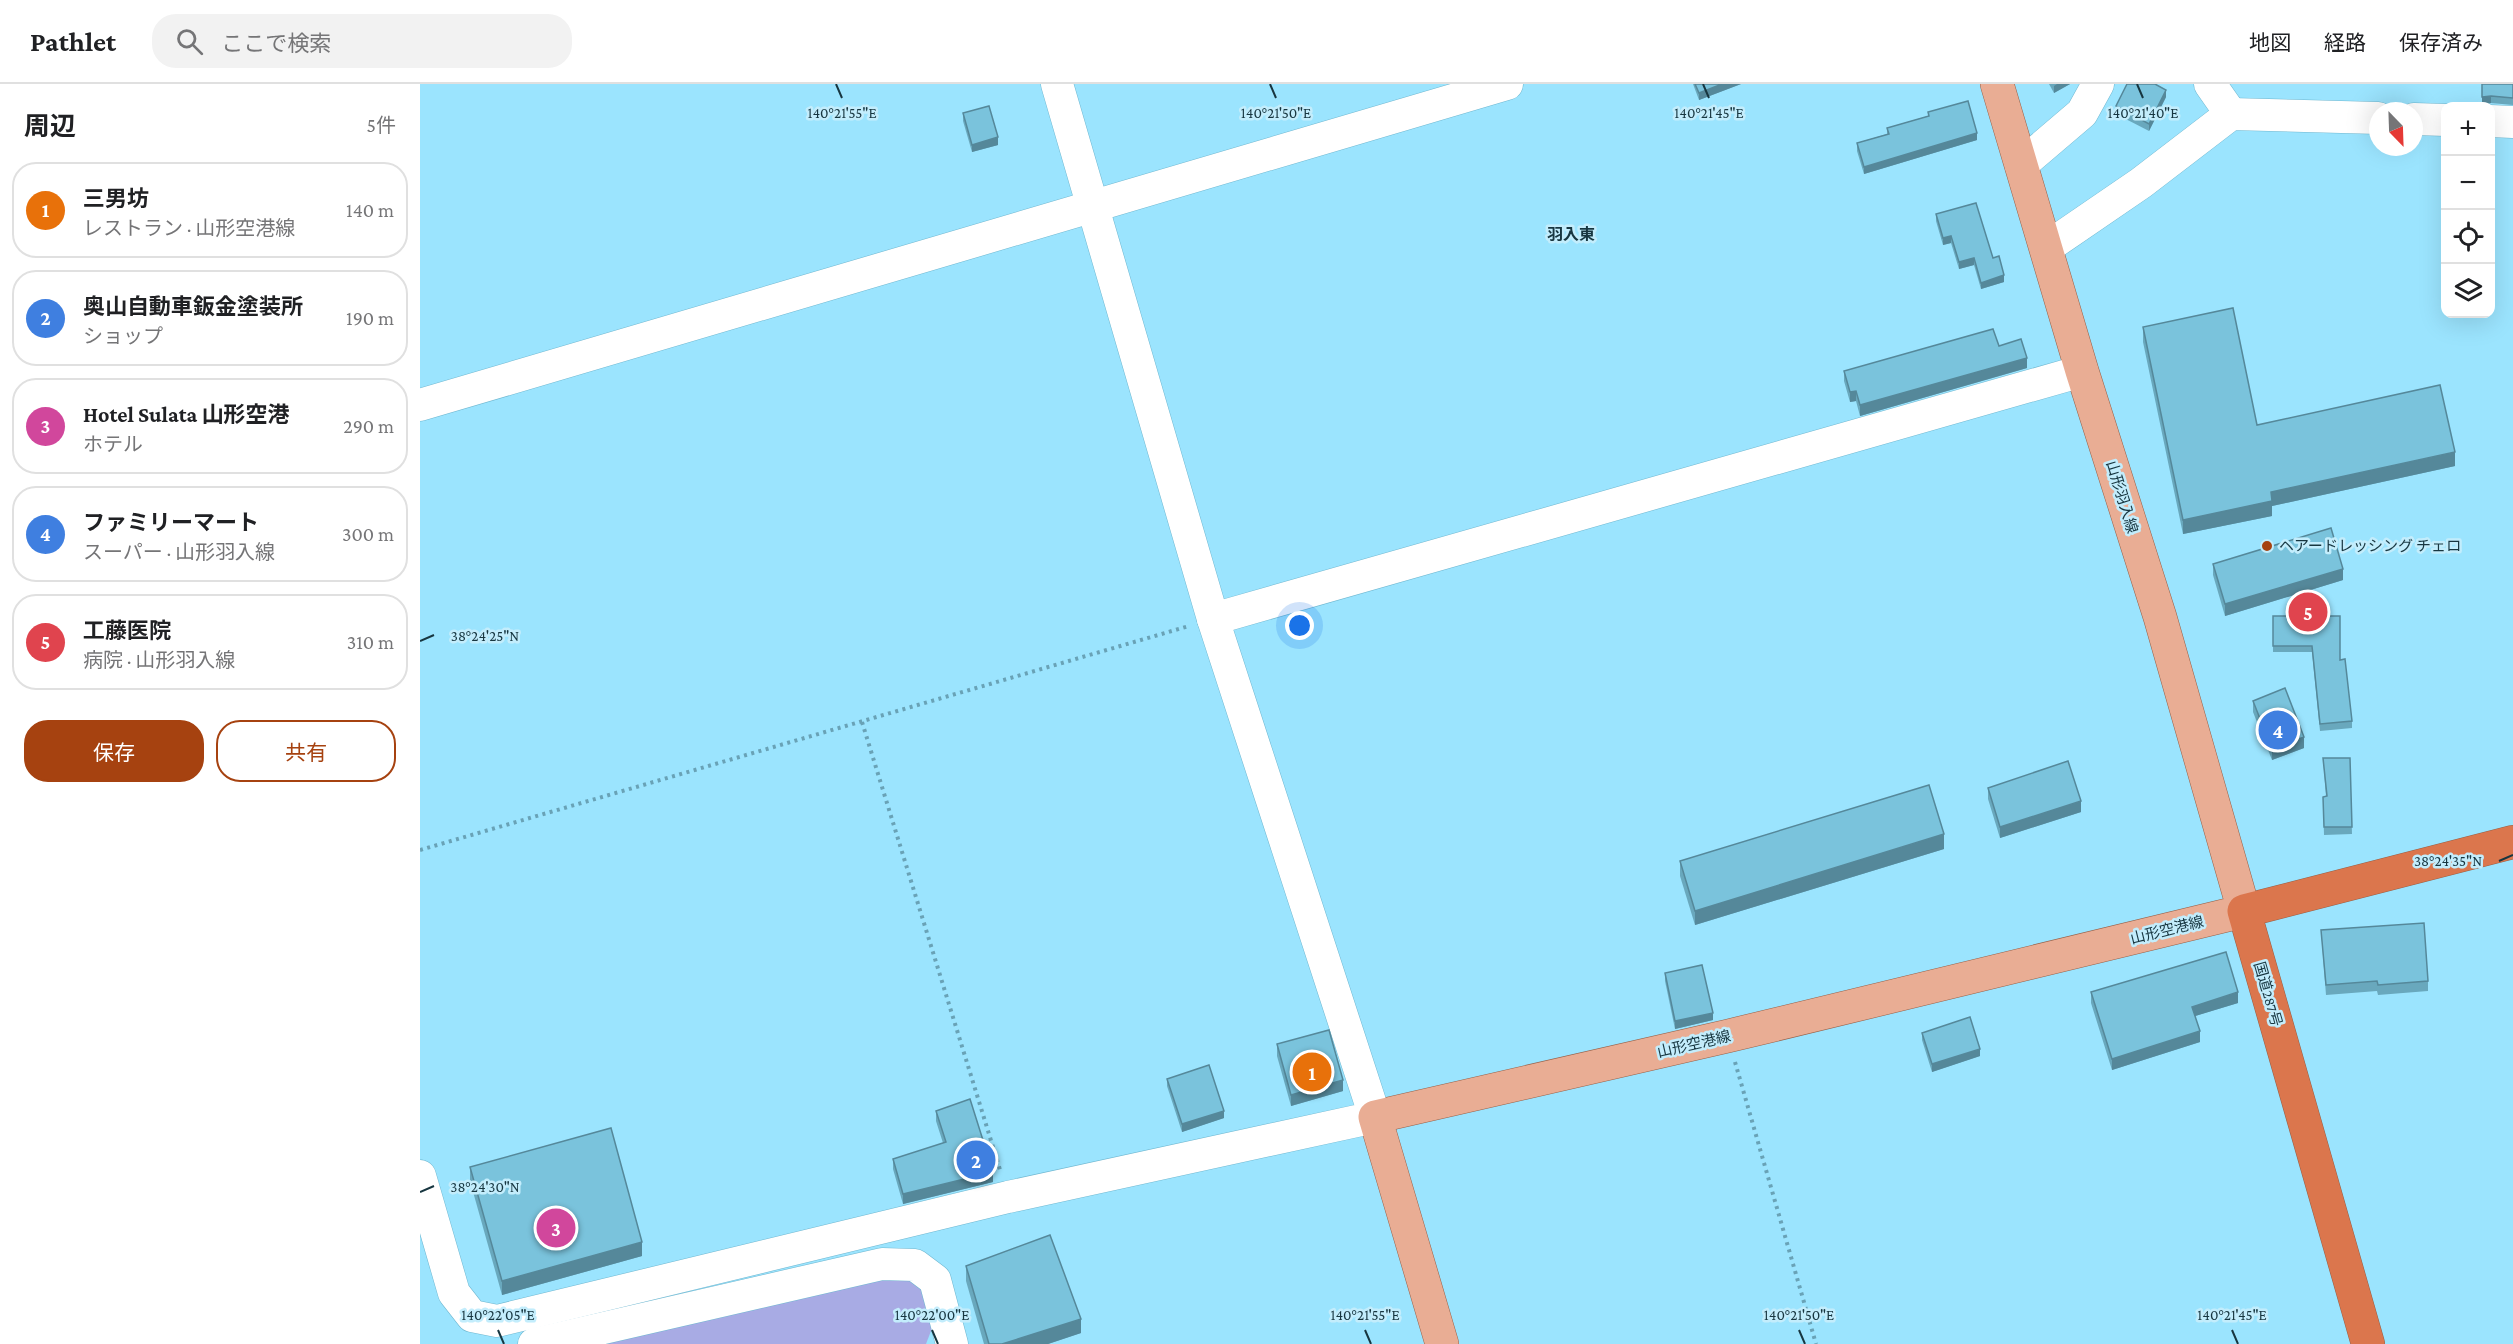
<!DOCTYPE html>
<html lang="ja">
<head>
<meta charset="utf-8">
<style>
  :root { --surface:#fff; --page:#f2f2f2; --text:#202124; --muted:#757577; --line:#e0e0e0; --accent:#a64210 }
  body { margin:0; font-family:"Crimson Pro","Noto Sans JP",serif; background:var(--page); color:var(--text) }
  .controls { position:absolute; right:18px; top:18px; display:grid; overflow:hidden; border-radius:12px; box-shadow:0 6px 24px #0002 }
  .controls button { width:54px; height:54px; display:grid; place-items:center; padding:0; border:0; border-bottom:2px solid var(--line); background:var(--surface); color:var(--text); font:30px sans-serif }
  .compass { position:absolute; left:1949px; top:18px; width:54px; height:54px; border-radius:50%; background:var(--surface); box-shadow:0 6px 24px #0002; rotate:157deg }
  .you { position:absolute; left:880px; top:542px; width:21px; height:21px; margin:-15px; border:4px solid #fff; border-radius:50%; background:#1a73e8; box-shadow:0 0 0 9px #1a73e833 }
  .badge { display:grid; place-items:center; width:39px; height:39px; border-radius:50%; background:var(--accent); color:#fff; font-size:20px; font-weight:700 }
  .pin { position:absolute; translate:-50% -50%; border:3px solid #fff; box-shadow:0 2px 6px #0006 }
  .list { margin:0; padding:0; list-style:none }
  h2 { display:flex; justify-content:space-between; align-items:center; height:78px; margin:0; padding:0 24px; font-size:26px }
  h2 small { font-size:20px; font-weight:400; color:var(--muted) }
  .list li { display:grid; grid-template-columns:39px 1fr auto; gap:18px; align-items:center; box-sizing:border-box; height:96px; margin:0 12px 12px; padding:0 12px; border:2px solid var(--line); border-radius:24px }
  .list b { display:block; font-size:22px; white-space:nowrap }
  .list p { margin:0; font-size:20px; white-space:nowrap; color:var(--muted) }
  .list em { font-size:20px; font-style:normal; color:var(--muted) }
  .actions { display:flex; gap:12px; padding:18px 24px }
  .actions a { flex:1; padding:14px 0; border:2px solid var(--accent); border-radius:24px; text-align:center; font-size:21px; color:var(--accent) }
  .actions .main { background:var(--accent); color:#fff }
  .icon { flex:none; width:33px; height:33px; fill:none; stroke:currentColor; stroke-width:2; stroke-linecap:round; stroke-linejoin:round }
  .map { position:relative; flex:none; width:2093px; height:1260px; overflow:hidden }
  header { display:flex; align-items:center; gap:36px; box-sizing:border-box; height:84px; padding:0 30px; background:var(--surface); border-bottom:2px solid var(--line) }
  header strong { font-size:28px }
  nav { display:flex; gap:33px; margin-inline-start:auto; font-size:21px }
  .search { width:420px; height:54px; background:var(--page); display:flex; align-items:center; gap:15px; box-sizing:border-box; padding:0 21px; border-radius:24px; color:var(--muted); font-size:22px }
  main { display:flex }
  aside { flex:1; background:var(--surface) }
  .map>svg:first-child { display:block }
  .green { fill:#a8abe4 }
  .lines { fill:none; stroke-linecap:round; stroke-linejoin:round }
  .minor-casing { stroke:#6fb7d0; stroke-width:33 }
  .major-casing { stroke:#966048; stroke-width:34 }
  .highway-casing { stroke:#966048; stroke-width:34 }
  .path { stroke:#69a2b6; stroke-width:4; stroke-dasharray:3 4.5; stroke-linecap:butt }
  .minor { stroke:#fff; stroke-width:32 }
  .major { stroke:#e9ad94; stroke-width:33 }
  .highway { stroke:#db764d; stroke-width:33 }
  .wall { fill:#69a8bd }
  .shaded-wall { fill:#55889a }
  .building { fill:#7ac3dc; stroke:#55889a; stroke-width:1.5 }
  .ticks { fill:none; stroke:#173640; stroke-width:2 }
  .poi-dot { fill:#a64210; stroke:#c3edfc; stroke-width:2 }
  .labels { text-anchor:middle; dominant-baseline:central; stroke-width:5; stroke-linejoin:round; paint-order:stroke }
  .street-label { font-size:15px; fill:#173640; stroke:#c3edfc }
  .poi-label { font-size:15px; fill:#173640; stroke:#c3edfc; text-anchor:start }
  .neighbourhood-label { font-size:16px; font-weight:bold; fill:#173640; stroke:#c3edfc }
  .ticks-label { font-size:15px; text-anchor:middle; fill:#173640; stroke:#c3edfc; stroke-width:5; stroke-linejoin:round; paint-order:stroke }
</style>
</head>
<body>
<header>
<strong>Pathlet</strong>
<div class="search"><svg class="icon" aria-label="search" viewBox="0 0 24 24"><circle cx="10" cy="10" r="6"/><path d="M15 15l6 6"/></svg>ここで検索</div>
<nav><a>地図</a><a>経路</a><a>保存済み</a></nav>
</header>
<main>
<aside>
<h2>周辺<small>5件</small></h2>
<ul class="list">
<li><span class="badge" style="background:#e8710a">1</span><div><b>三男坊</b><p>レストラン · 山形空港線</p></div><em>140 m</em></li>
<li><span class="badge" style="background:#3f7fe0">2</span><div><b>奥山自動車鈑金塗装所</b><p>ショップ</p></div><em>190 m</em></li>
<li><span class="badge" style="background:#d1479c">3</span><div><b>Hotel Sulata 山形空港</b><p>ホテル</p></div><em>290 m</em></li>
<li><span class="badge" style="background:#3f7fe0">4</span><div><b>ファミリーマート</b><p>スーパー · 山形羽入線</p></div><em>300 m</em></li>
<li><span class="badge" style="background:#e0444e">5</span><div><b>工藤医院</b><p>病院 · 山形羽入線</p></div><em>310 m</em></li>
</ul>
<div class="actions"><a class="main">保存</a><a>共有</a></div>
</aside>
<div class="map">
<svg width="2093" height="1260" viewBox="0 0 2093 1260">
  <rect width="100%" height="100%" fill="#9be4fe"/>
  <polygon class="green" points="466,1192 486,1194 501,1201 514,1239 506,1260 156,1260"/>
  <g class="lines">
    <g class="minor-casing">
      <g id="minor">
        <polyline points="1790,0 1811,30"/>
        <polyline points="1994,35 2026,36"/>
        <polyline points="2070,37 2093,38"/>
        <polyline points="1601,81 1662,29 1678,0"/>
        <polyline points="1626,164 1721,99 1811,30 1958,34"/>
        <polyline points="0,321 1087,0"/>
        <polyline points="793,535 1662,287"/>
        <polyline points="0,1092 34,1209 52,1232 77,1237 588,1113 955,1033 793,535 637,0"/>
        <polyline points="114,1260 462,1180 495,1181 515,1196 532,1260"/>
      </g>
    </g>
    <g class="major-casing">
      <polyline id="major" points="1022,1260 955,1033 1308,952 1824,827 1740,533 1662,287 1577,0"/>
    </g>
    <g class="highway-casing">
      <polyline id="highway" points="1948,1260 1824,827 2093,758"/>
    </g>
    <g class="path">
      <polyline points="442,638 581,1089"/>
      <polyline points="0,766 769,542"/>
      <polyline points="1315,978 1396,1260"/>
    </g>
    <use href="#minor" class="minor"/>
    <use href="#major" class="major"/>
    <use href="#highway" class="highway"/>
  </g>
  <g class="wall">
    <polygon points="1273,0 1321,0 1279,16"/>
    <polygon points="1629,0 1650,0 1634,9"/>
    <polygon points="2062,0 2093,0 2093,21 2071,19 2062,21"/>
    <polygon points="1746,13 1729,47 1696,30 1696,22"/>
    <polygon points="1508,28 1557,56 1444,90 1437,67 1437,59 1467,50 1467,44 1508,32"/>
    <polygon points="543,29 578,61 552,68 543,37"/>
    <polygon points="1516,130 1573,174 1584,198 1561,205 1554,181 1539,185 1531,159 1523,161 1516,137"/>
    <polygon points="1723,243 1837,341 2035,382 1852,422 1852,432 1763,450 1723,258"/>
    <polygon points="1579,262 1607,284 1440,332 1436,317 1430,318 1424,297 1424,287"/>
    <polygon points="1793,480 1923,496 1805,532 1793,491"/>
    <polygon points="1853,532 1920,576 1932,637 1932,644 1900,647 1892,568 1853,568"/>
    <polygon points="1833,617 1884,664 1852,676 1833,628"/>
    <polygon points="1903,674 1930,674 1932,750 1904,751 1903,713 1906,712"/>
    <polygon points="1568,704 1661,728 1580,754 1568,715"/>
    <polygon points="1524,765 1275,841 1260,792 1260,777"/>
    <polygon points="1901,846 2008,897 2008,907 1958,911 1957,907 1906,911"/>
    <polygon points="1245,889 1293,936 1255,945 1245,897"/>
    <polygon points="1671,908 1818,919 1775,932 1780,958 1692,986 1671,919"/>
    <polygon points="1502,949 1560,972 1512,988 1502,956"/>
    <polygon points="857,960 923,1007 871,1022 857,972"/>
    <polygon points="747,995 804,1034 762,1048 747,1002"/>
    <polygon points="516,1027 573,1098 483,1120 473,1085 473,1075 523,1059 516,1037"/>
    <polygon points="50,1083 222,1172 82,1211 50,1097"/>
    <polygon points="546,1182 661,1249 628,1260 564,1260 546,1197"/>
  </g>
  <g class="shaded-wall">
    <polygon points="1302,0 1321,0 1279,16 1279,9"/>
    <polygon points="1637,0 1650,0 1634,9 1634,2"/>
    <polygon points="1746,6 1746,13 1729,47 1729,40"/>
    <polygon points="2071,12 2071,19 2062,21 2062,13"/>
    <polygon points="1557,49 1557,56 1444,90 1444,83"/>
    <polygon points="578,53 578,61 552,68 552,61"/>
    <polygon points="1531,152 1531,159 1523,161 1523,154"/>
    <polygon points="1554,174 1554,181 1539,185 1539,178"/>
    <polygon points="1584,191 1584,198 1561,205 1561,199"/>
    <polygon points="1607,274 1607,284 1440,332 1440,321"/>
    <polygon points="1436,307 1436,317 1430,318 1430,308"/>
    <polygon points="2035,368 2035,382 1852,422 1852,432 1763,450 1763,436 1851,408"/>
    <polygon points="1923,485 1923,496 1805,532 1805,520"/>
    <polygon points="1884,653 1884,664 1852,676 1852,665"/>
    <polygon points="1661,717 1661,728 1580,754 1580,743"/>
    <polygon points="1524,750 1524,765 1275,841 1275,827"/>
    <polygon points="1818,908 1818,919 1772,933 1772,923"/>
    <polygon points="1293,929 1293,936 1255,945 1255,937"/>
    <polygon points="1780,947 1780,958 1692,986 1692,975"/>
    <polygon points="1560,965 1560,972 1512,988 1512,980"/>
    <polygon points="923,996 923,1007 871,1022 871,1011"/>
    <polygon points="804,1027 804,1034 762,1048 762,1040"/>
    <polygon points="573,1088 573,1098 483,1120 483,1110"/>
    <polygon points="222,1158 222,1172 82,1211 82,1197"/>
    <polygon points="661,1235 661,1249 628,1260 582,1260"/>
  </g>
  <g class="building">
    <polygon points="1275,0 1302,0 1279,9"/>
    <polygon points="1707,0 1735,0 1746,6 1729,40 1696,22"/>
    <polygon points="2062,0 2093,0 2093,14 2071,12 2062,13"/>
    <polygon points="1548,17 1557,49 1444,83 1437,59 1469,50 1467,44 1509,32 1508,28"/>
    <polygon points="569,22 578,53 552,61 543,29"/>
    <polygon points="1556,119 1573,174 1579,172 1584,191 1561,199 1554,174 1539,178 1531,152 1523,154 1516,130"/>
    <polygon points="1813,224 1837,341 2020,301 2035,368 1851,408 1852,417 1763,436 1723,243"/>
    <polygon points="1573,245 1579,262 1601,255 1607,274 1440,321 1436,307 1430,308 1424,287"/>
    <polygon points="1911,444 1923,485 1805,520 1793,480"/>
    <polygon points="1853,532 1920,532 1920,576 1925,575 1932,637 1900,640 1892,562 1853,562"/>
    <polygon points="1865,604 1884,653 1852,665 1833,617"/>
    <polygon points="1903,674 1930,674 1932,743 1904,743 1903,713 1907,712"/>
    <polygon points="1648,677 1661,717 1580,743 1568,704"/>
    <polygon points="1509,701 1524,750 1275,827 1260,777"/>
    <polygon points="2004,839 2008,897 1958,901 1957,897 1906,901 1901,846"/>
    <polygon points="1806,868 1818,908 1772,923 1780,947 1692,975 1671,908"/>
    <polygon points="1282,881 1293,929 1255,937 1245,889"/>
    <polygon points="1550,933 1560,965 1512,980 1502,949"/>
    <polygon points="909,946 923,996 871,1011 857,960"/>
    <polygon points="789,981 804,1027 762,1040 747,995"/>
    <polygon points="550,1015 573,1088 483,1110 473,1075 526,1058 516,1027"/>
    <polygon points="191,1044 222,1158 82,1197 50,1083"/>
    <polygon points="630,1151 661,1235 582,1260 569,1260 546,1182"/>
  </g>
  <path class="ticks" d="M416 0 422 14M850 0 856 14M1283 0 1289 14M1717 0 1723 14M0 557 14 551M2079 777 2093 771M0 1108 14 1102M78 1246 84 1260M512 1246 518 1260M945 1246 951 1260M1379 1246 1385 1260M1812 1246 1818 1260"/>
  <circle class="poi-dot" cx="1847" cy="462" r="6"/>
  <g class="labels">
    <g class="street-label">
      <text transform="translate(1702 413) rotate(73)">山形羽入線</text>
      <text transform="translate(1747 846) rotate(-14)">山形空港線</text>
      <text transform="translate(1848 910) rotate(74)">国道287号</text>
      <text transform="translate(1274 960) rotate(-13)">山形空港線</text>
    </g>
    <g class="poi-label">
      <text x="1859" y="462">ヘアードレッシング チェロ</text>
    </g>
    <g class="neighbourhood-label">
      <text x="1151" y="150">羽入東</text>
    </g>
  </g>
  <g class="ticks-label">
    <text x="422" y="34">140°21'55"E</text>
    <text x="856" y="34">140°21'50"E</text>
    <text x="1289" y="34">140°21'45"E</text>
    <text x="1723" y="34">140°21'40"E</text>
    <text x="65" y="557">38°24'25"N</text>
    <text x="2028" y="782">38°24'35"N</text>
    <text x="65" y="1108">38°24'30"N</text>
    <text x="78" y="1236">140°22'05"E</text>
    <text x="512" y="1236">140°22'00"E</text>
    <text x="945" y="1236">140°21'55"E</text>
    <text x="1379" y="1236">140°21'50"E</text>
    <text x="1812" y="1236">140°21'45"E</text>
  </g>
</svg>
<div class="controls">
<button>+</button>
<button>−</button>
<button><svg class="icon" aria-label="locate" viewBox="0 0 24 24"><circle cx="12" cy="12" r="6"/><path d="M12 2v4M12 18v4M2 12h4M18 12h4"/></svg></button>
<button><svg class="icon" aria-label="layers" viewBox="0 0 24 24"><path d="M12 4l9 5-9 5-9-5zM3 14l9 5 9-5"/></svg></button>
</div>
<svg class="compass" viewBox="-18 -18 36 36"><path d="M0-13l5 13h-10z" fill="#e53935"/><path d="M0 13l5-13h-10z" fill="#757577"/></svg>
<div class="you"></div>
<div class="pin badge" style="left:892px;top:988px;background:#e8710a">1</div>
<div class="pin badge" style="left:556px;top:1076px;background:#3f7fe0">2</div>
<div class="pin badge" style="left:136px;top:1144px;background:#d1479c">3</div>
<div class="pin badge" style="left:1858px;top:646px;background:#3f7fe0">4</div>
<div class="pin badge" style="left:1888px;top:528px;background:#e0444e">5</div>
</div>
</main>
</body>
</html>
